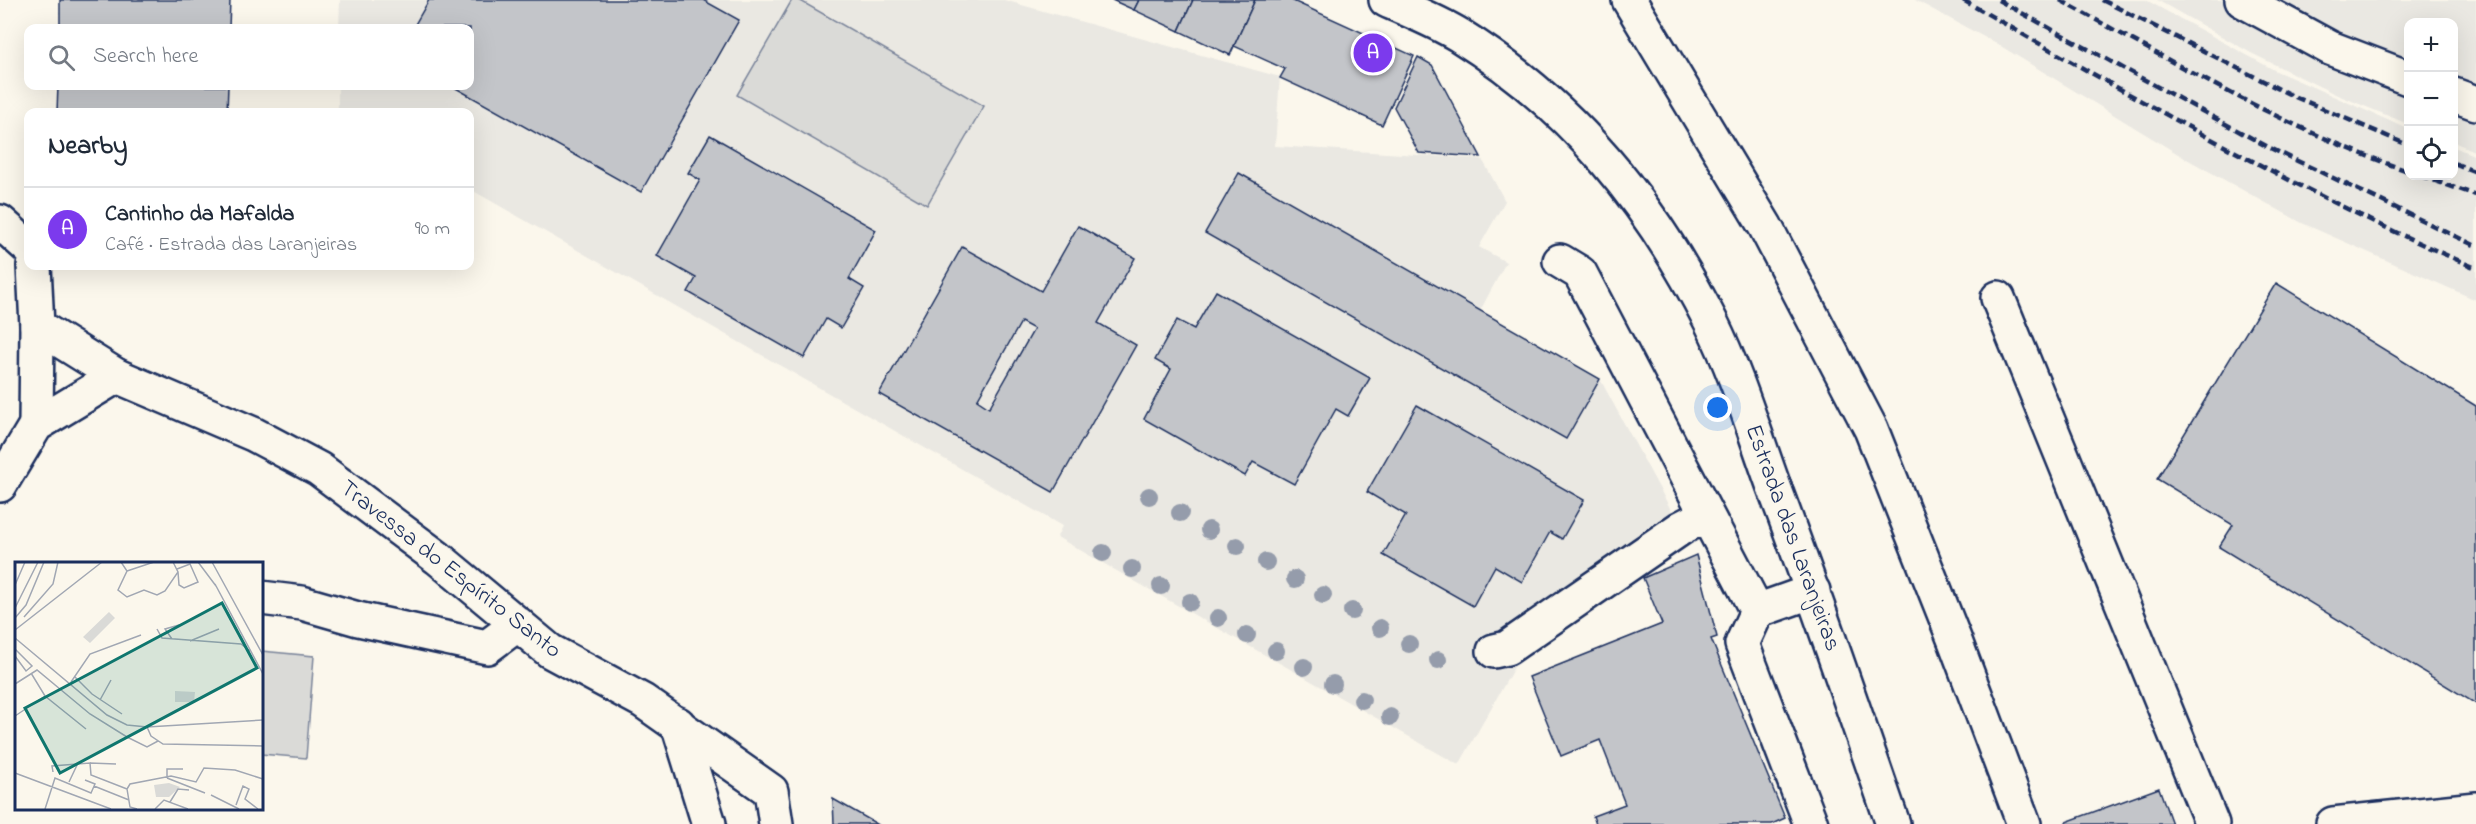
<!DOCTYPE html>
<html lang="en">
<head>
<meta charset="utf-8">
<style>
  :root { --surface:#fff; --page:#f6f6f7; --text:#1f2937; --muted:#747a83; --line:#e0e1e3; --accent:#7c3aed }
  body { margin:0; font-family:"Indie Flower",sans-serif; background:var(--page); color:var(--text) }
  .controls { position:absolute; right:18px; top:18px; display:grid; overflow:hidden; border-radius:12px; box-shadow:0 6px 24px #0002 }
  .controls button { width:54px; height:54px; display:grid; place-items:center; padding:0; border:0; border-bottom:2px solid var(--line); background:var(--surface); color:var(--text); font:30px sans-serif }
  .you { position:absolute; left:1718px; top:408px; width:21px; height:21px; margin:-15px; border:4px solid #fff; border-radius:50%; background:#1a73e8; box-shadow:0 0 0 9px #1a73e833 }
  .badge { display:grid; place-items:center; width:39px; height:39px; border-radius:50%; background:var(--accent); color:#fff; font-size:20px; font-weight:700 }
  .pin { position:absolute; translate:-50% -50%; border:3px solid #fff; box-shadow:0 2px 6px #0006 }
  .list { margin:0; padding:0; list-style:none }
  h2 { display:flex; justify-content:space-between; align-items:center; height:78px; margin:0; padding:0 24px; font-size:26px }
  h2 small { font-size:20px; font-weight:400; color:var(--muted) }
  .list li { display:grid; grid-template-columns:39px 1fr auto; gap:18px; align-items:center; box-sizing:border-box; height:84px; padding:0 24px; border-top:2px solid var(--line) }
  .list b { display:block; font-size:22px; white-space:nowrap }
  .list p { margin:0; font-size:20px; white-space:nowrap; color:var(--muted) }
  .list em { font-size:20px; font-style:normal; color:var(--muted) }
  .icon { flex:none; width:33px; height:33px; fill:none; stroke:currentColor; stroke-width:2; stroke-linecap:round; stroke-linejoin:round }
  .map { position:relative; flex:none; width:2476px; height:824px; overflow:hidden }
  .search { position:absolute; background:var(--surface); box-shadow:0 6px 24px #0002; left:24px; top:24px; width:450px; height:66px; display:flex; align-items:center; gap:15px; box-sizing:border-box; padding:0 21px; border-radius:12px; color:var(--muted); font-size:22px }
  .panel { position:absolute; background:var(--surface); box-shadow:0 6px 24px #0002; left:24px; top:108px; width:450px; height:162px; border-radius:12px }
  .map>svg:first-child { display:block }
  .built { fill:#eae8e2 }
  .green { fill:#dadad7; stroke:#7a849a; stroke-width:1.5 }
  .building { fill:#c3c5c9; stroke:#1b2f5e; stroke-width:1.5; fill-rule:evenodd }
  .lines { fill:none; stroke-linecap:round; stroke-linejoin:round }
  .minor-casing { stroke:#1b2f5e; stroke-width:38 }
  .major-casing { stroke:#1b2f5e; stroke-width:38 }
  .minor { stroke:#fbf7ec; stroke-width:33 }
  .major { stroke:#fbf7ec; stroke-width:33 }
  .rail { stroke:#1b2f5e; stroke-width:4.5; stroke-dasharray:9 4.5; stroke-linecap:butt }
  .tree { fill:#959cab }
  .labels { text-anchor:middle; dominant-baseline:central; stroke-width:4.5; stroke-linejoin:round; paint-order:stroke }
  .street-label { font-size:24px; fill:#1b2f5e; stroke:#fbf7ec }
  .inset-road { fill:none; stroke:#a1a7b3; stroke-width:1.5 }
  .view { fill:#0f766e; fill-opacity:0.15; stroke:#0f766e; stroke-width:3 }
  .inset-edge { fill:none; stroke:#1b2f5e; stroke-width:3 }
</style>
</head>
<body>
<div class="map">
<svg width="2476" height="824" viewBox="0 0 2476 824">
  <rect width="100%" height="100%" fill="#fbf7ec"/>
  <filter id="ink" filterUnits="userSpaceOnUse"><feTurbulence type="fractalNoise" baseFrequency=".0167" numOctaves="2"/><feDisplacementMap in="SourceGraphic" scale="12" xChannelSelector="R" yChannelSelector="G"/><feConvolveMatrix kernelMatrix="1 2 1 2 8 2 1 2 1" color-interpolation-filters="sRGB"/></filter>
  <g filter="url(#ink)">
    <g class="built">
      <polygon points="340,0 1004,0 1280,77 1275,146 1482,159 1505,201 1479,247 1506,262 1480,311 1600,379 1689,543 1517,662 1459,765 1057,537 1062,526 470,189 470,112 338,112 338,86 470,86 470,28 339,28"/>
      <polygon points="1915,0 2146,0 2276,71 2408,129 2408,176 2454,176 2454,147 2476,156 2476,300 2302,223 2183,157 1999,45"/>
      <polygon points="2157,0 2476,0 2476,152 2454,142 2454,22 2408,22 2408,124 2335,94 2251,53"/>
    </g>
    <g class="green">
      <polygon points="792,0 799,0 984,106 927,205 737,95"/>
      <polygon points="261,651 314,656 306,758 261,754"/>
    </g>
    <g class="building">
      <polygon points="60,0 230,0 229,28 60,28"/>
      <polygon points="429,0 703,0 739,20 641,192 452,86 470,86 470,28 413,28"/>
      <polygon points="1112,0 1139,0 1134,10"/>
      <polygon points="1139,0 1193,0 1179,31 1134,10"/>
      <polygon points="1193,0 1255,0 1230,55 1179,31"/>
      <polygon points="1255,0 1291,0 1414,56 1382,125 1280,78 1285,69 1234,46"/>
      <polygon points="1418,57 1432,65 1481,157 1419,153 1394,107"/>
      <polygon points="58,86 228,86 227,112 57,112"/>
      <polygon points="710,135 876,230 849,279 864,288 841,328 826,319 804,358 688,292 696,278 657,256 700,180 688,173"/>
      <polygon points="1239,173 1600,379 1566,439 1205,233"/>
      <path d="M1078 226 1135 258 1098 323 1136 345 1053 492 879 394 962 247 1041 291ZM1021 322 1034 329 989 408 977 400Z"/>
      <polygon points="2276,283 2476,406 2476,704 2219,547 2233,525 2157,479"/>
      <polygon points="1216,291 1370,378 1348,416 1336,409 1294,484 1253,462 1245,476 1144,419 1171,369 1155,360 1177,320 1194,329"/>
      <polygon points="1417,405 1584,500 1562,539 1550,532 1522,582 1495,566 1473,606 1383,555 1406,515 1367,492"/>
      <polygon points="1696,555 1717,637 1711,639 1785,818 1772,824 1596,824 1593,816 1625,804 1600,740 1561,756 1529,677 1662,624 1643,578"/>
      <polygon points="2159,788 2172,824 2066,824 2066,822"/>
      <polygon points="833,799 877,824 834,824"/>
    </g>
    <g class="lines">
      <g class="minor-casing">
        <g id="minor">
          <polyline points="1629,0 1765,226 1871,429 1955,641 2024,824"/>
          <polyline points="2242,0 2330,48 2408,78"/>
          <polyline points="2454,95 2476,103"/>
          <polyline points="0,222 28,247"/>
          <polyline points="1560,261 1580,273 1757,611 1742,644 1811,824"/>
          <polyline points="34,266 37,326 117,376 253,434 319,469 438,558 550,651 643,701 771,791 776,824"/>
          <polyline points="1998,298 2212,824"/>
          <polyline points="36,425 37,326"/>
          <polyline points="0,485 36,425 117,376"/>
          <polyline points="261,598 302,603 358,619 487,647 518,624"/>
          <polyline points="1757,611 1813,591"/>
          <polyline points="1494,651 1507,648 1681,528 1706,515"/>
          <polyline points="678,724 709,824"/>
          <polyline points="2333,824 2476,809"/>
        </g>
      </g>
      <g class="major-casing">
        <path id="major" d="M1386 0C1410 11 1436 21 1459 35 1573 106 1651 203 1711 322 1737 374 1754 432 1774 487 1816 598 1854 711 1893 824"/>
      </g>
      <use href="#minor" class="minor"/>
      <use href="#major" class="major"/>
      <g class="rail">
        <path d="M1963 0C2131 96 2298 192 2476 268"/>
        <polyline points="1998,0 2268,147 2476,246"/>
        <path d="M2060 0C2173 62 2286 129 2408 171"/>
        <polyline points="2102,0 2293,96 2408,145"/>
        <polyline points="2454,163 2476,172"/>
        <polyline points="2421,176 2476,195"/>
      </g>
    </g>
    <g class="tree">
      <circle cx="1149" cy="496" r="9"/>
      <circle cx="1180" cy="513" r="9"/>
      <circle cx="1209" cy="530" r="9"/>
      <circle cx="1237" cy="546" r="9"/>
      <circle cx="1103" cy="553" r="9"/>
      <circle cx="1266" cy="562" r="9"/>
      <circle cx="1132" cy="569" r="9"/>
      <circle cx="1295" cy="579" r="9"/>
      <circle cx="1161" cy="586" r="9"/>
      <circle cx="1323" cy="595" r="9"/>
      <circle cx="1190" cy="602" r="9"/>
      <circle cx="1352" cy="611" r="9"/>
      <circle cx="1218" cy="618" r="9"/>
      <circle cx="1380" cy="628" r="9"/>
      <circle cx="1247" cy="635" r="9"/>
      <circle cx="1409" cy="644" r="9"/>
      <circle cx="1276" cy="651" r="9"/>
      <circle cx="1438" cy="660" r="9"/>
      <circle cx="1304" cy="667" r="9"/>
      <circle cx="1333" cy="684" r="9"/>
      <circle cx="1362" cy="700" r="9"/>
      <circle cx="1390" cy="717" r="9"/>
    </g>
  </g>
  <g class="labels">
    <g class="street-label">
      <text transform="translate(1792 538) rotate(70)">Estrada das Laranjeiras</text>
      <text transform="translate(450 570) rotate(38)">Travessa do Espírito Santo</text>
    </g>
  </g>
  <g transform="translate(15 562)">
    <rect width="248" height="248" fill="#fbf7ec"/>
    <path d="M94 50 100 56 75 81 68 75ZM160 129 180 130 179 140H160ZM154 221 165 225 154 235H141L139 223Z" fill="#dadad7"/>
    <path class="inset-road" d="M106 0 112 9 103 28 112 35 129 28 142 33 150 29 163 10 158 0M183 0 201 24M197 0 248 93M162 7 175 2 183 20 169 26 164 23 163 10M112 9 139 0M200 22 248 112M0 23 10 0M0 46 23 0M9 55 38 22 43 0M0 56 11 43 29 0M142 67 147 76 226 82 235 89M0 68 87 0M0 76 92 153 112 163 132 165 136 174 148 182 248 184M157 77 150 67 164 63M175 79 204 67M0 87 17 104 11 109 0 94M16 111 30 134 71 167M60 115 77 132 107 152M56 120 75 92 126 73M0 122 22 108 75 152 112 175 132 185 143 179M85 138 96 118M0 154 30 134M132 165 248 158M75 201 101 202M38 210 37 204 75 201 76 213 112 227M0 211 96 247M152 216 190 231M152 216V207H168M54 220 63 201M79 224 114 238M112 227 115 222 156 214 181 220 189 206 220 208 248 217M112 227 115 245 122 247M196 233 224 247M155 240 163 227 174 228M221 243 228 224 234 227 230 237 243 247M30 247 40 216 76 231 80 222 70 218M140 247 149 238 173 247"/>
    <path class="view" d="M207 41 242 106 45 211 10 146Z"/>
    <rect width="248" height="248" class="inset-edge"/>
  </g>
</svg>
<div class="controls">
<button>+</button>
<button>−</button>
<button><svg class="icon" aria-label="locate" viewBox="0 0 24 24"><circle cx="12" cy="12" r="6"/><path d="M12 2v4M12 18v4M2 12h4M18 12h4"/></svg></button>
</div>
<div class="you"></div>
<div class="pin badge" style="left:1373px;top:53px">A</div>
<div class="search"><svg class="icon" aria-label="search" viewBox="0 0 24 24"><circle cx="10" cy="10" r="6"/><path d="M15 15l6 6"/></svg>Search here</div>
<section class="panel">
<h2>Nearby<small></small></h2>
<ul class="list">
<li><span class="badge">A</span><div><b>Cantinho da Mafalda</b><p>Café · Estrada das Laranjeiras</p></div><em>90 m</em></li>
</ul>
</section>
</div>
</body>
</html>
